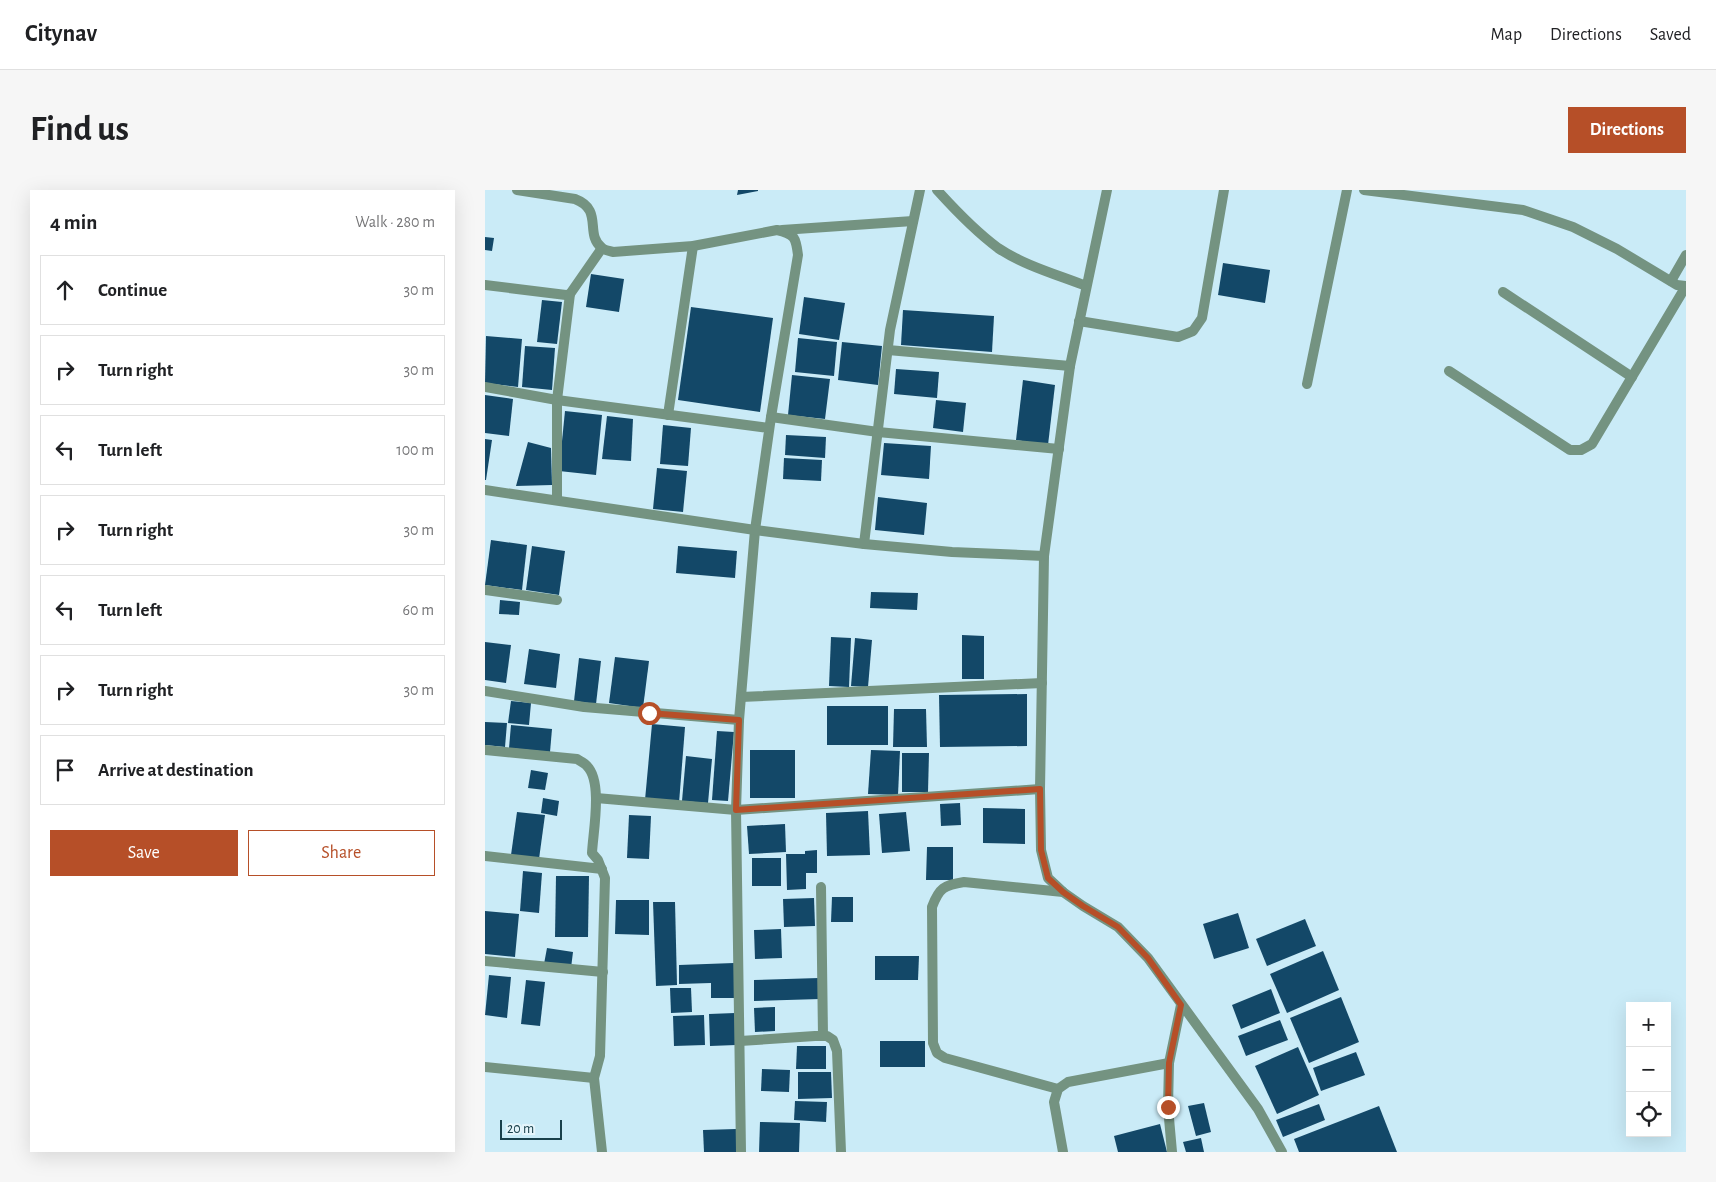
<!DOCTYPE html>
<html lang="en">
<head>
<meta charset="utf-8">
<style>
  :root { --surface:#fff; --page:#f6f6f6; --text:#202124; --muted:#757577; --line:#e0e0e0; --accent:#b64f28 }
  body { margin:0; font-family:"Alegreya Sans",sans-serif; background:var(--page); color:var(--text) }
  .controls { position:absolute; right:15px; bottom:15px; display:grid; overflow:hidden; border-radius:0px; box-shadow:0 5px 20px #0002 }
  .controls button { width:45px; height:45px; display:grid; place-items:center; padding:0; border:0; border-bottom:1px solid var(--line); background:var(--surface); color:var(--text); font:25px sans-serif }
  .scale { position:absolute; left:15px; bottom:12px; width:62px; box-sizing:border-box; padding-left:5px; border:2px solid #19404b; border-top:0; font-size:14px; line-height:18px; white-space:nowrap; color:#19404b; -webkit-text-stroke:4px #e5f5fb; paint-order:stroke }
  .stop { position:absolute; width:15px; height:15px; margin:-11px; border:4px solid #b64f28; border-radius:50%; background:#fff }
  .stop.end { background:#b64f28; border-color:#fff; box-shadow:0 1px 5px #0008 }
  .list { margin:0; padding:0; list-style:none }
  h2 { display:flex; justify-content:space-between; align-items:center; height:65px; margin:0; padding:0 20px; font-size:21px }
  h2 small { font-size:16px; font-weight:400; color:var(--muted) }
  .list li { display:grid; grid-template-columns:32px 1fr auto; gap:15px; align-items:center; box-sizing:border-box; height:70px; margin:0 10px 10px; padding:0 10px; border:1px solid var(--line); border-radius:0px }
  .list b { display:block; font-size:19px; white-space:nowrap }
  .list em { font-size:16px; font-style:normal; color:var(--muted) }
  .actions { display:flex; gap:10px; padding:15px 20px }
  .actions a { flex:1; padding:11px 0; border:1px solid var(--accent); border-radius:0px; text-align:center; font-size:18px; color:var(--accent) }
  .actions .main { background:var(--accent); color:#fff }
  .icon { flex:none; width:28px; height:28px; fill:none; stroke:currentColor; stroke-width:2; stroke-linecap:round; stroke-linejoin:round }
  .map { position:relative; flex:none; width:1201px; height:962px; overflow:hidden; border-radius:0px }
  header { display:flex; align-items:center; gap:30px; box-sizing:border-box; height:70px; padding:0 25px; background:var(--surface); border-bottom:1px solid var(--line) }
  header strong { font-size:24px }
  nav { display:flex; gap:28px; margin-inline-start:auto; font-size:18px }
  .intro { display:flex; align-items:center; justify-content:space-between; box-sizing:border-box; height:120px; padding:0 30px }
  h1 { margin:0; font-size:35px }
  .button { padding:12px 22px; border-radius:0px; background:var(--accent); color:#fff; font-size:18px; font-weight:700 }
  main { display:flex; gap:30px; padding:0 30px }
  aside { flex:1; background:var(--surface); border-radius:0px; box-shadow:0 5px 20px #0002 }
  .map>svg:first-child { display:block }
  .building { fill:#134868 }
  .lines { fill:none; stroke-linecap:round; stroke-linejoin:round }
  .street { stroke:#749381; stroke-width:10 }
  .route { stroke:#b64f28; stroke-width:6 }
</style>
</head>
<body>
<header>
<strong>Citynav</strong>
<nav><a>Map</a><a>Directions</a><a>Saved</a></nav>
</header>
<div class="intro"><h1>Find us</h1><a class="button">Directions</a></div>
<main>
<aside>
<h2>4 min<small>Walk · 280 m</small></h2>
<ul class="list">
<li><svg class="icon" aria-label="ahead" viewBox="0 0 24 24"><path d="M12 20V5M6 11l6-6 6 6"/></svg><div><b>Continue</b></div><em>30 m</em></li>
<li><svg class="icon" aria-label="right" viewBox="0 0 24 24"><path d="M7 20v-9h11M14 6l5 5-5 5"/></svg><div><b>Turn right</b></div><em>30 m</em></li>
<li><svg class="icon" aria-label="left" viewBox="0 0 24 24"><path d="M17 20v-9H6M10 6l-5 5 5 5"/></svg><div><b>Turn left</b></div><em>100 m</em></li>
<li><svg class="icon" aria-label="right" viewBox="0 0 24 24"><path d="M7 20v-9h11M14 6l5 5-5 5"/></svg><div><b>Turn right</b></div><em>30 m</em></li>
<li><svg class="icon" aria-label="left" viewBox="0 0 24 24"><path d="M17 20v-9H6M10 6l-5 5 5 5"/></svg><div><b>Turn left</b></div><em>60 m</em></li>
<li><svg class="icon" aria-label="right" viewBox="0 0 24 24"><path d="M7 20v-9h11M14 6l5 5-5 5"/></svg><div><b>Turn right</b></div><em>30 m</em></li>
<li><svg class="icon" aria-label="arrive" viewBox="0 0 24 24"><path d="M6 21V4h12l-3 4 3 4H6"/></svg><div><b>Arrive at destination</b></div></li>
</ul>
<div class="actions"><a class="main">Save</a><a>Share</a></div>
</aside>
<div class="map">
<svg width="1201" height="962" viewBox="0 0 1201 962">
  <rect width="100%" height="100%" fill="#caebf7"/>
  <g class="building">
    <polygon points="253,0 273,0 273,1 252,5"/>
    <polygon points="0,47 9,48 7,61 0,60"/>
    <polygon points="738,73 785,80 780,113 733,105"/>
    <polygon points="106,84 139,89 134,122 101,117"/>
    <polygon points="319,107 360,113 354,150 314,144"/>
    <polygon points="57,110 77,112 72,154 52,152"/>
    <polygon points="206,117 288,128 275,222 193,210"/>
    <polygon points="418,120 509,126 507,162 416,155"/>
    <polygon points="1,146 37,149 33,197 0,193"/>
    <polygon points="313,148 352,152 349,186 310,182"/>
    <polygon points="357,152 397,156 393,195 353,190"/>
    <polygon points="40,156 70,158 67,200 37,197"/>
    <polygon points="411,179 454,182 452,208 409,204"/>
    <polygon points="307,185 345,189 340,229 303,225"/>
    <polygon points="538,190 570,195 563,255 531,250"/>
    <polygon points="0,205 28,209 24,246 0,243"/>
    <polygon points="451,210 481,213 478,242 448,238"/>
    <polygon points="80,221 117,225 111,285 74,281"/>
    <polygon points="122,226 148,229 146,271 117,269"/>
    <polygon points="178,235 206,238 203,276 175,274"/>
    <polygon points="301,245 341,247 340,268 300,265"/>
    <polygon points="0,249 7,250 1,290 0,290"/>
    <polygon points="43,252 66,258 67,295 31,296"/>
    <polygon points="399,253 446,256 444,289 396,285"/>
    <polygon points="299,268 337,270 336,291 298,289"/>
    <polygon points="172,278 202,281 198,322 168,319"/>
    <polygon points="393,307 442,313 439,345 390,340"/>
    <polygon points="6,350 42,355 37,400 0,395"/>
    <polygon points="47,356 80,361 74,405 41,400"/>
    <polygon points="193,356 252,361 250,388 191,383"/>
    <polygon points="386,402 433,403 432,420 385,418"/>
    <polygon points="15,410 35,412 34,425 14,424"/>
    <polygon points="477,445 499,446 499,489 477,489"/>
    <polygon points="346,447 366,448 364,497 344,496"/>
    <polygon points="370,448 387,450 383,497 366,496"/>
    <polygon points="0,452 26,455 21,493 0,490"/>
    <polygon points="44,459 75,464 71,498 39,494"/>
    <polygon points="130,467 164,471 158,518 124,513"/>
    <polygon points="94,468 116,471 111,514 89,511"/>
    <polygon points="542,504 542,556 455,557 454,505"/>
    <polygon points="26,511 46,513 44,535 23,533"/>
    <rect x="342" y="516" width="61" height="39"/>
    <polygon points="409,519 441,519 442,557 408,557"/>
    <polygon points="0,532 22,533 20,557 0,555"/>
    <polygon points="167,534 200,537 194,613 160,610"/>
    <polygon points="26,535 67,539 65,562 24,558"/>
    <polygon points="232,541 249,542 243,611 227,610"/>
    <rect x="265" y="560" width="45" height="48"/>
    <polygon points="386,560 415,561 413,605 383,604"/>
    <polygon points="417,563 444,563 443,602 417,602"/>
    <polygon points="201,566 227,569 223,613 197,611"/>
    <polygon points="46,580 63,583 60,600 43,598"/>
    <polygon points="58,608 74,611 72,626 56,623"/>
    <polygon points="475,613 476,635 456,636 455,614"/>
    <polygon points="498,618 540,619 540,654 498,653"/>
    <polygon points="383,621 385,665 342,666 341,623"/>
    <polygon points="32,622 60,625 54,669 26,665"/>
    <polygon points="421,622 425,661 397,663 394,624"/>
    <polygon points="144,625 166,626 164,669 142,668"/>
    <polygon points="300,634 301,662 264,664 262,636"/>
    <polygon points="442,657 468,657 468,690 441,690"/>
    <polygon points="332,660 332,683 321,683 321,699 302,700 301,664 320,664 320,661"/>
    <rect x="267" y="668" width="29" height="28"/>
    <polygon points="38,681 57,683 54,723 35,721"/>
    <polygon points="71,686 104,686 103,747 70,747"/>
    <polygon points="347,707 368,707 368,732 346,732"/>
    <polygon points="329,708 330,736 299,737 298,709"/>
    <polygon points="131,710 164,710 164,745 130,744"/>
    <polygon points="168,712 190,712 192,795 171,796"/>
    <polygon points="0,721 34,724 30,767 0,764"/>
    <polygon points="753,723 764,758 729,769 718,734"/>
    <polygon points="820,729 831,756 782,776 771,749"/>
    <polygon points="296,739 297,768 270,769 269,740"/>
    <polygon points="62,758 88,762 86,778 59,774"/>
    <polygon points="838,761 854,800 802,823 785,784"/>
    <polygon points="390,766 434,766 433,790 390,790"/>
    <polygon points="249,773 250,808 226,808 226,793 194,794 194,775"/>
    <polygon points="4,785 26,787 22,828 0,825"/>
    <polygon points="334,788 335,809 269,811 269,790"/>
    <polygon points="41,790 60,792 55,836 36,834"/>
    <polygon points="185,798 206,798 207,822 186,823"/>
    <polygon points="786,799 795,823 756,839 747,815"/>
    <polygon points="856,807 874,852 824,873 805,828"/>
    <polygon points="290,817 290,841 270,842 269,818"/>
    <polygon points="250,823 251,855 225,856 224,824"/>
    <polygon points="219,825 220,855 189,856 188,826"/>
    <polygon points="795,830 803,850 761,866 753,846"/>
    <rect x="395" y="851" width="45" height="26"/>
    <polygon points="312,856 341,856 341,879 311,879"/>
    <polygon points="813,857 834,905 792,924 770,876"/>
    <polygon points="871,862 880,885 836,901 828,878"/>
    <polygon points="277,879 305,880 304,902 276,901"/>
    <polygon points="313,882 346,882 347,908 313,909"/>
    <polygon points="310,911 342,912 341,932 309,930"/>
    <polygon points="719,913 726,942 711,946 703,916"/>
    <polygon points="834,914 840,930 798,947 791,930"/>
    <polygon points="894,916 912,962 814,962 809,949"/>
    <polygon points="275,932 315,933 314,962 274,962"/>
    <polygon points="675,934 682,962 633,962 629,946"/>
    <polygon points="251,939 252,962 219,962 218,940"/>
    <polygon points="716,948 719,962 701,962 698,952"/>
  </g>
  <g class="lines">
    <g class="street">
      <path d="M32 0 90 9C119 20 99 44 117 58 119 60 125 61 128 62L208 56 292 40C310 44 311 48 313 65L286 227 270 340 254 530 251 620 256 962"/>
      <path d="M452 0C471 21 490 41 513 58 538 75 573 85 601 96"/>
      <polyline points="622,0 585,176 559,366 555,599 556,660 563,688 578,702 598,716 633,737 663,768 773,919 797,962"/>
      <polyline points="879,0 1038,20 1088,37 1132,59 1192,95 1201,96"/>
      <polyline points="297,40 428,31"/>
      <polyline points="1186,91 1201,65"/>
      <polyline points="0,95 81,105 85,104 117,58"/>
      <polyline points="1018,102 1147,187"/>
      <polyline points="594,131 693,147 708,141 717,128 739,0"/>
      <polyline points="403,160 585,176"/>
      <polyline points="964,181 1085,260 1096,260 1107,254 1201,96"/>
      <polyline points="822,194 862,0"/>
      <polyline points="0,197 72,210 284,238"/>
      <polyline points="183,225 208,56"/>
      <polyline points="286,227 393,242 574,259"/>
      <polyline points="0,300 270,340 379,354 467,362 559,366"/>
      <polyline points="72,310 72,210 85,104"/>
      <polyline points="379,354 405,140 435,0"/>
      <polyline points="0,400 72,410"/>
      <polyline points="0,501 99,517 254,530"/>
      <polyline points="256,507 557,493"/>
      <path d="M0 560 92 569C95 571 100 573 102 576 118 592 108 642 107 663L113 670 120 688 115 866 109 888 117 962"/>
      <polyline points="111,608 251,620 555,599"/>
      <polyline points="0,666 117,679"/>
      <polyline points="336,697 338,846"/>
      <polyline points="0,771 118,782"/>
      <polyline points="255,851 330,846 342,846 348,850 352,861 356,962"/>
      <polyline points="0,877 109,888"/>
      <path d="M573 899 460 868 452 863 448 853 447 717C454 698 459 695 479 692L578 702"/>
      <polyline points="578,962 569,912 573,899 583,892 684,873"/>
      <polyline points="687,962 683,917 684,873 696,815"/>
    </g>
  </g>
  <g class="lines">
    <polyline class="route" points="164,523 254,530 251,620 555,599 556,660 563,688 578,702 598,716 633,737 663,768 696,815 684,873 683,917"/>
  </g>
</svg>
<div class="controls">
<button>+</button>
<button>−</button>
<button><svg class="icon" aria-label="locate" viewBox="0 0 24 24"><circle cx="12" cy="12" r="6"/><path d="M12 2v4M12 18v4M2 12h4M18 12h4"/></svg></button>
</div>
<div class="scale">20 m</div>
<div class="stop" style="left:164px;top:523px"></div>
<div class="stop end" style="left:683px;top:917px"></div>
</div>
</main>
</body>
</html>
